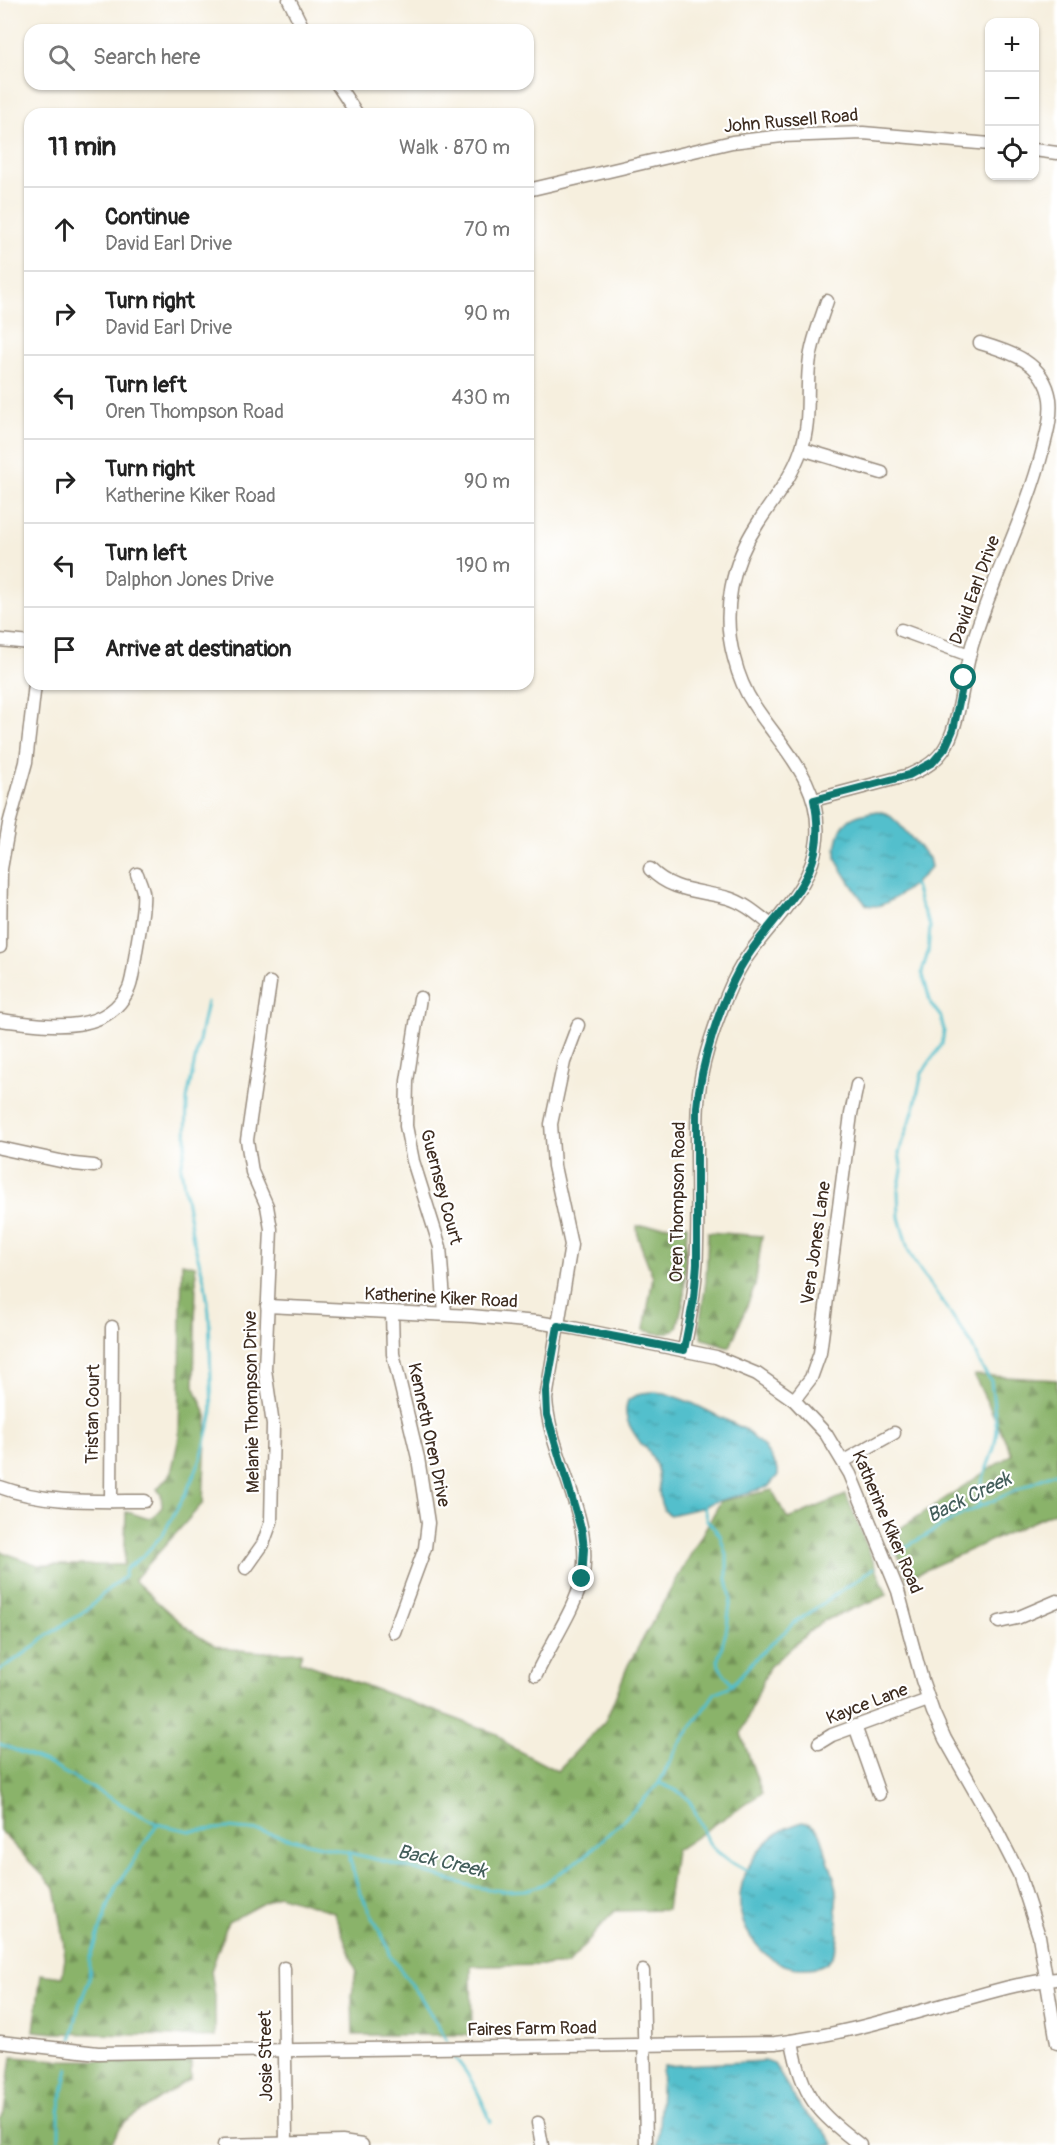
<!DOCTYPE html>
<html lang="en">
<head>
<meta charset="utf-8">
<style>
  :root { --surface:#fff; --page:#f6f6f6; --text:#222; --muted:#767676; --line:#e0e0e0 }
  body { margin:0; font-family:Pangolin,sans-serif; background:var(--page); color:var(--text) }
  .controls { position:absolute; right:18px; top:18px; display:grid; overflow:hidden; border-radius:12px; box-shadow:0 2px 4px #0004 }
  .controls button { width:54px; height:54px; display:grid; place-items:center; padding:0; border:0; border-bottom:2px solid var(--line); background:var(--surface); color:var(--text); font:30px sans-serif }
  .stop { position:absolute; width:18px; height:18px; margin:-14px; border:4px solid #0f766e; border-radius:50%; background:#fff }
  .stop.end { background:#0f766e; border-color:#fff; box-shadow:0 2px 6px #0008 }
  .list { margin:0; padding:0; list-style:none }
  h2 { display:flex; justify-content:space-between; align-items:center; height:78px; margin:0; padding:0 24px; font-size:26px }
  h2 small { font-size:20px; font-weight:400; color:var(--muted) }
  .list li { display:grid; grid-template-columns:39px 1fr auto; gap:18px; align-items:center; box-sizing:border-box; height:84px; padding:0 24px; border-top:2px solid var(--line) }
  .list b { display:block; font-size:22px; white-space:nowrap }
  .list p { margin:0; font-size:20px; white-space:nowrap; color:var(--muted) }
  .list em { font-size:20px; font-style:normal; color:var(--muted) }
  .icon { flex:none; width:33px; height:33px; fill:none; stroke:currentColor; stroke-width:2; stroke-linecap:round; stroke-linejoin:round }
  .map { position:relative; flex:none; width:1057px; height:2145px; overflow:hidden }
  .search { position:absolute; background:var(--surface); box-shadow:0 2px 4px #0004; left:24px; top:24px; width:510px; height:66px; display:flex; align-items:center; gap:15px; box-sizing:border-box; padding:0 21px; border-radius:18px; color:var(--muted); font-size:22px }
  .panel { position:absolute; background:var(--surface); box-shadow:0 2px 4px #0004; left:24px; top:108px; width:510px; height:582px; border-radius:18px }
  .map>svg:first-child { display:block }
  .forest { fill:url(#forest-firs); stroke:#626e44; stroke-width:1.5 }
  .water { fill:url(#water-ripples); stroke:#477475; stroke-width:1.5 }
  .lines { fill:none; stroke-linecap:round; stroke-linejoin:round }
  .stream { stroke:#53bfcc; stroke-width:3 }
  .minor-casing { stroke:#988c7e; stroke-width:15 }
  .minor { stroke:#fff; stroke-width:12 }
  .route { stroke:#0f766e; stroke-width:8 }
  .labels { text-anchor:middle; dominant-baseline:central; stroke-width:4.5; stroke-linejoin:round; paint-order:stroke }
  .street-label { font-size:18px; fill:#3b2a1e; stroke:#fff }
  .water-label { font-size:20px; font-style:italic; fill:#435e5b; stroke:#fff }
</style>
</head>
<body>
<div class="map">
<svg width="1057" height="2145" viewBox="0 0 1057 2145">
  <defs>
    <pattern id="forest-firs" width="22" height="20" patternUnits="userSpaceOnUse" patternTransform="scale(1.5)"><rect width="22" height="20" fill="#8ab36a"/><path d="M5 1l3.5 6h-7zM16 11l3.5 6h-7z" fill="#729257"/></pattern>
    <pattern id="water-ripples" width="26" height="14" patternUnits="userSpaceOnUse" patternTransform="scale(1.5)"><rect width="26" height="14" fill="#53bfcc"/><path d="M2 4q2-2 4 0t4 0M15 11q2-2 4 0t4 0" fill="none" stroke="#469ba5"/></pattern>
  </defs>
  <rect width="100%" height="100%" fill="#fff"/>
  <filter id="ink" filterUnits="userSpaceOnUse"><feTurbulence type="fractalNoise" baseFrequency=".0167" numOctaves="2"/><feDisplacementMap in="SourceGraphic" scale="12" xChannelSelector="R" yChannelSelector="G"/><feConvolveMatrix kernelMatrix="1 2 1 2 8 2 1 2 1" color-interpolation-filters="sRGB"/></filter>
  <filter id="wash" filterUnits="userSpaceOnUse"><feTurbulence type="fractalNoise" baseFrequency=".008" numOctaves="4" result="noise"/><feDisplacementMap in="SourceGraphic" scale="24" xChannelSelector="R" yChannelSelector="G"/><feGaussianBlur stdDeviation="1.35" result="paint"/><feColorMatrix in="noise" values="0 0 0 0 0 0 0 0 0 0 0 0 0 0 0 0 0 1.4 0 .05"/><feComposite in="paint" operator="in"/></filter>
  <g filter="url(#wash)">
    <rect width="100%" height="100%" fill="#f6efde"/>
    <g class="forest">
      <path d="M687 1225 684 1298 677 1328C666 1337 656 1333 644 1330L653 1277 638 1238 637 1226Z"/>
      <polygon points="708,1232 762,1236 755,1286 730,1347 703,1339 699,1328 706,1281"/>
      <path d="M182 1263 195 1266 196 1277 194 1386 207 1416 203 1503 134 1580C155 1599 189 1634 214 1645 231 1652 283 1653 302 1652L299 1661 497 1734 511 1747 557 1771 606 1720 628 1665 721 1501 772 1490 788 1519 846 1495 887 1595 821 1622 769 1667 741 1734 762 1793 675 1851 667 1910 614 1911 567 1965 471 1966 472 2035H353L352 1995 356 1970 334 1912 278 1895 228 1922 211 1971 215 1996V2037L55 2033 34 2031 41 1974 62 1977 65 1958 62 1927 55 1888 0 1831V1551L38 1565H124L126 1512C144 1514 146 1527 162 1507L161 1494 157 1489 171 1473 179 1438Z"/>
      <polygon points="974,1375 1057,1380 1057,1511 907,1578 890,1535 1012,1454"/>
      <polygon points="12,2057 59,2060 191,2061 191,2078 123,2123 110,2145 0,2145 0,2120 4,2113"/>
    </g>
    <g class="water">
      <path d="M878 811 888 814 899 824 929 858 931 867C922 878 889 907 874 906 871 906 868 906 866 904 861 900 840 867 837 861 834 852 838 833 844 825 851 815 867 813 878 811Z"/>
      <path d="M653 1392 665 1393 692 1403 744 1429 764 1447 778 1469V1475L768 1487 711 1503 700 1508 670 1515C655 1507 661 1483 657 1469 656 1461 649 1453 646 1447L642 1445C632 1430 621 1418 628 1400L641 1393Z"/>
      <path d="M802 1822C807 1823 814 1826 818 1830 823 1836 824 1848 827 1856 830 1867 836 1880 837 1891 837 1895 836 1900 836 1905 836 1923 843 1940 831 1958 825 1967 813 1968 803 1968 785 1969 767 1958 756 1944 724 1907 743 1856 781 1831 787 1827 795 1825 802 1822Z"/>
      <polygon points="765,2061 774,2064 800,2107 807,2115 824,2130 835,2145 658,2145 662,2071 664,2066"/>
    </g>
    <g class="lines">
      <g class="stream">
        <polyline points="910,881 916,888 919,901 930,926 928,952 922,972 931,1004 941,1017 944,1031 942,1044 922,1073 914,1109 899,1153 902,1171 898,1190 899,1217 908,1249 914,1261 971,1343 982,1368 991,1381 997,1431 994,1448 980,1487 979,1506"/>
        <polyline points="703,1505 707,1520 720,1535 727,1558 727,1579 731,1598 726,1632 718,1659 719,1666 732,1685"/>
        <polyline points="895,1553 963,1514 1057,1472"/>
        <polyline points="0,1670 37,1645 42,1639 89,1608 106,1591 124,1577 126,1569 145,1554 163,1534 187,1491 201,1459 212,1415 209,1313 205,1283 193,1239 181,1168 186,1144 187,1099 207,1002"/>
        <polyline points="0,1744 45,1762 157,1824 190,1831 228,1828 259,1831 391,1863 475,1887 502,1891 525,1890 542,1885 586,1855 637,1807 659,1783 678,1746 715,1693 732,1685 756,1658 793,1624 874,1568"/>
        <path d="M659 1783C692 1796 688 1797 702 1827 704 1831 704 1836 707 1840 716 1854 733 1863 748 1871"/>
        <polyline points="348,1853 359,1890 388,1947 391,1957 420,1996 447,2041"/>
        <polyline points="72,2038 79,2005 89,1981 90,1960 106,1912 117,1886 157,1824"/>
        <path d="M454 2057C471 2075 482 2100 491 2122"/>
        <polyline points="59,2145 59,2112 68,2068"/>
      </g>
    </g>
  </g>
  <g filter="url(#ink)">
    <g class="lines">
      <g class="minor-casing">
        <g id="minor">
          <polyline points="289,0 304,30"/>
          <polyline points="337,84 357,114"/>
          <polyline points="1034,150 1057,153"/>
          <polyline points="528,190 732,142 782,136 863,133 990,144"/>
          <polyline points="802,449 882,473"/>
          <polyline points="901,630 969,655"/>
          <polyline points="0,640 30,643"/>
          <path d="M814 800 909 775C925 768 939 760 947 744 961 718 963 673 973 642 993 576 1026 516 1043 449 1047 433 1052 416 1050 399 1044 362 1011 352 980 343"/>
          <path d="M650 869C672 892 699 890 728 898 745 903 758 915 771 925"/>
          <polyline points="0,947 1,869 9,824 26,762 35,684"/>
          <polyline points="420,998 407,1081 406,1126 413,1161 440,1247 445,1314"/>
          <path d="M0 1020C43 1025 107 1038 129 988 133 978 134 963 136 952 138 938 145 905 143 892 142 886 139 880 137 874"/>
          <polyline points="0,1148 74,1164 94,1166"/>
          <polyline points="267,1306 471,1316 537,1322 573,1328 716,1357 757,1374 794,1400 826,1434 850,1474 898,1591 922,1680 933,1712 945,1739 995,1827 1019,1874 1039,1936 1057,2043"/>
          <polyline points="392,1312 393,1354 418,1458 428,1523 425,1548 394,1632"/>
          <path d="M684 1350C691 1314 697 1280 697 1243 698 1211 697 1179 697 1147 697 1119 697 1091 704 1063 711 1035 728 987 743 963 769 922 813 890 817 839 822 782 782 748 754 705 744 690 738 674 734 658 721 612 732 562 758 523 773 500 792 477 801 450 811 423 806 394 809 366 811 344 820 322 827 301"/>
          <polyline points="794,1400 811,1378 820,1353 851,1114 857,1085"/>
          <polyline points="844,1461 894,1433"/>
          <path d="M0 1487C46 1504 97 1501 145 1501"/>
          <polyline points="111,1501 112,1327"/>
          <polyline points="246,1568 263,1544 271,1522 273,1425 265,1369 271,1229 267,1206 252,1172 247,1140 270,983"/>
          <polyline points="999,1622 1017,1618 1057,1601"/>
          <path d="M536 1675C549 1647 576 1607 582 1579 595 1519 550 1459 546 1399L571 1245 554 1166 551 1124 564 1062 578 1025"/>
          <polyline points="855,1726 879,1794"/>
          <polyline points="819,1743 832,1735 928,1700"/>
          <polyline points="284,1968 286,2143"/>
          <polyline points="643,1971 646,2145"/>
          <path d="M792 2041C802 2097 816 2111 860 2145"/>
          <path d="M0 2042 98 2053 775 2043C834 2036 892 2019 950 2003 985 1994 1020 1982 1057 1979"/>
          <polyline points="538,2123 542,2145"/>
          <polyline points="224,2145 342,2142 362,2145"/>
        </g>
      </g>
      <use href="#minor" class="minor"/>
    </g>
  </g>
  <g class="lines" filter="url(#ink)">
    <path class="route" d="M582 1579 584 1549 582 1532 547 1415 546 1392 558 1326 684 1350 694 1298 697 1264V1107C701 1064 719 1006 740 968 775 907 832 882 814 800L909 775 933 762 945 748 953 730 964 678"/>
  </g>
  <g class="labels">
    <g class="street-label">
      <text transform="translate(791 121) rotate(-5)">John Russell Road</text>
      <text transform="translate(975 590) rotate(-70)">David Earl Drive</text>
      <text transform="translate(441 1187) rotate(75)">Guernsey Court</text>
      <text transform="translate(678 1202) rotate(-89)">Oren Thompson Road</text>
      <text transform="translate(816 1243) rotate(-82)">Vera Jones Lane</text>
      <text transform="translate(441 1298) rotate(3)">Katherine Kiker Road</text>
      <text transform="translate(252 1402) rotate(-91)">Melanie Thompson Drive</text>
      <text transform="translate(93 1414) rotate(-89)">Tristan Court</text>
      <text transform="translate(429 1435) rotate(78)">Kenneth Oren Drive</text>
      <text transform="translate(887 1522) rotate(67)">Katherine Kiker Road</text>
      <text transform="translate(867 1704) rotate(-21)">Kayce Lane</text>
      <text transform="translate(532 2029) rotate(-1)">Faires Farm Road</text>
      <text transform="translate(266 2056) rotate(-91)">Josie Street</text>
    </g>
    <g class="water-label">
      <text transform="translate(969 1497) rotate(-26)">Back Creek</text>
      <text transform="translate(442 1861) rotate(13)">Back Creek</text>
    </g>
  </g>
</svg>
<div class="controls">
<button>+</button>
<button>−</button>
<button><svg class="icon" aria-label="locate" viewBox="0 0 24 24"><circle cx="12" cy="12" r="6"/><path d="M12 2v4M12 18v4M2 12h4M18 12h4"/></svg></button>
</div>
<div class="stop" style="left:964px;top:678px"></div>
<div class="stop end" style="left:582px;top:1579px"></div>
<div class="search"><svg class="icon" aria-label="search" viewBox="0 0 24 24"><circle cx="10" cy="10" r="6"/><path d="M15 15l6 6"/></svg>Search here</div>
<section class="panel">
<h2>11 min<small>Walk · 870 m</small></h2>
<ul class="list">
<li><svg class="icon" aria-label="ahead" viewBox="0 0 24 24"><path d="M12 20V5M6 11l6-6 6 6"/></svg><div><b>Continue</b><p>David Earl Drive</p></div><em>70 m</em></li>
<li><svg class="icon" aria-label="right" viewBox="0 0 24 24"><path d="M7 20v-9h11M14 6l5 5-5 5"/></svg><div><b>Turn right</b><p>David Earl Drive</p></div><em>90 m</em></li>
<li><svg class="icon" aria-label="left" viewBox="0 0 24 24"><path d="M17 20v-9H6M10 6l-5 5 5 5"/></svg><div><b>Turn left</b><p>Oren Thompson Road</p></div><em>430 m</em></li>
<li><svg class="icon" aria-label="right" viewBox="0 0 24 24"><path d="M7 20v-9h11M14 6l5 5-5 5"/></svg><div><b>Turn right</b><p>Katherine Kiker Road</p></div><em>90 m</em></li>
<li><svg class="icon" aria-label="left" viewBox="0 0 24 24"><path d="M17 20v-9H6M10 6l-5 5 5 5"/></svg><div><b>Turn left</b><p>Dalphon Jones Drive</p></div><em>190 m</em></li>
<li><svg class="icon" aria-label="arrive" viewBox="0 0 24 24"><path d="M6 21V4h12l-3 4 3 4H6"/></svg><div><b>Arrive at destination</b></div></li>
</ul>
</section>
</div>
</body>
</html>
